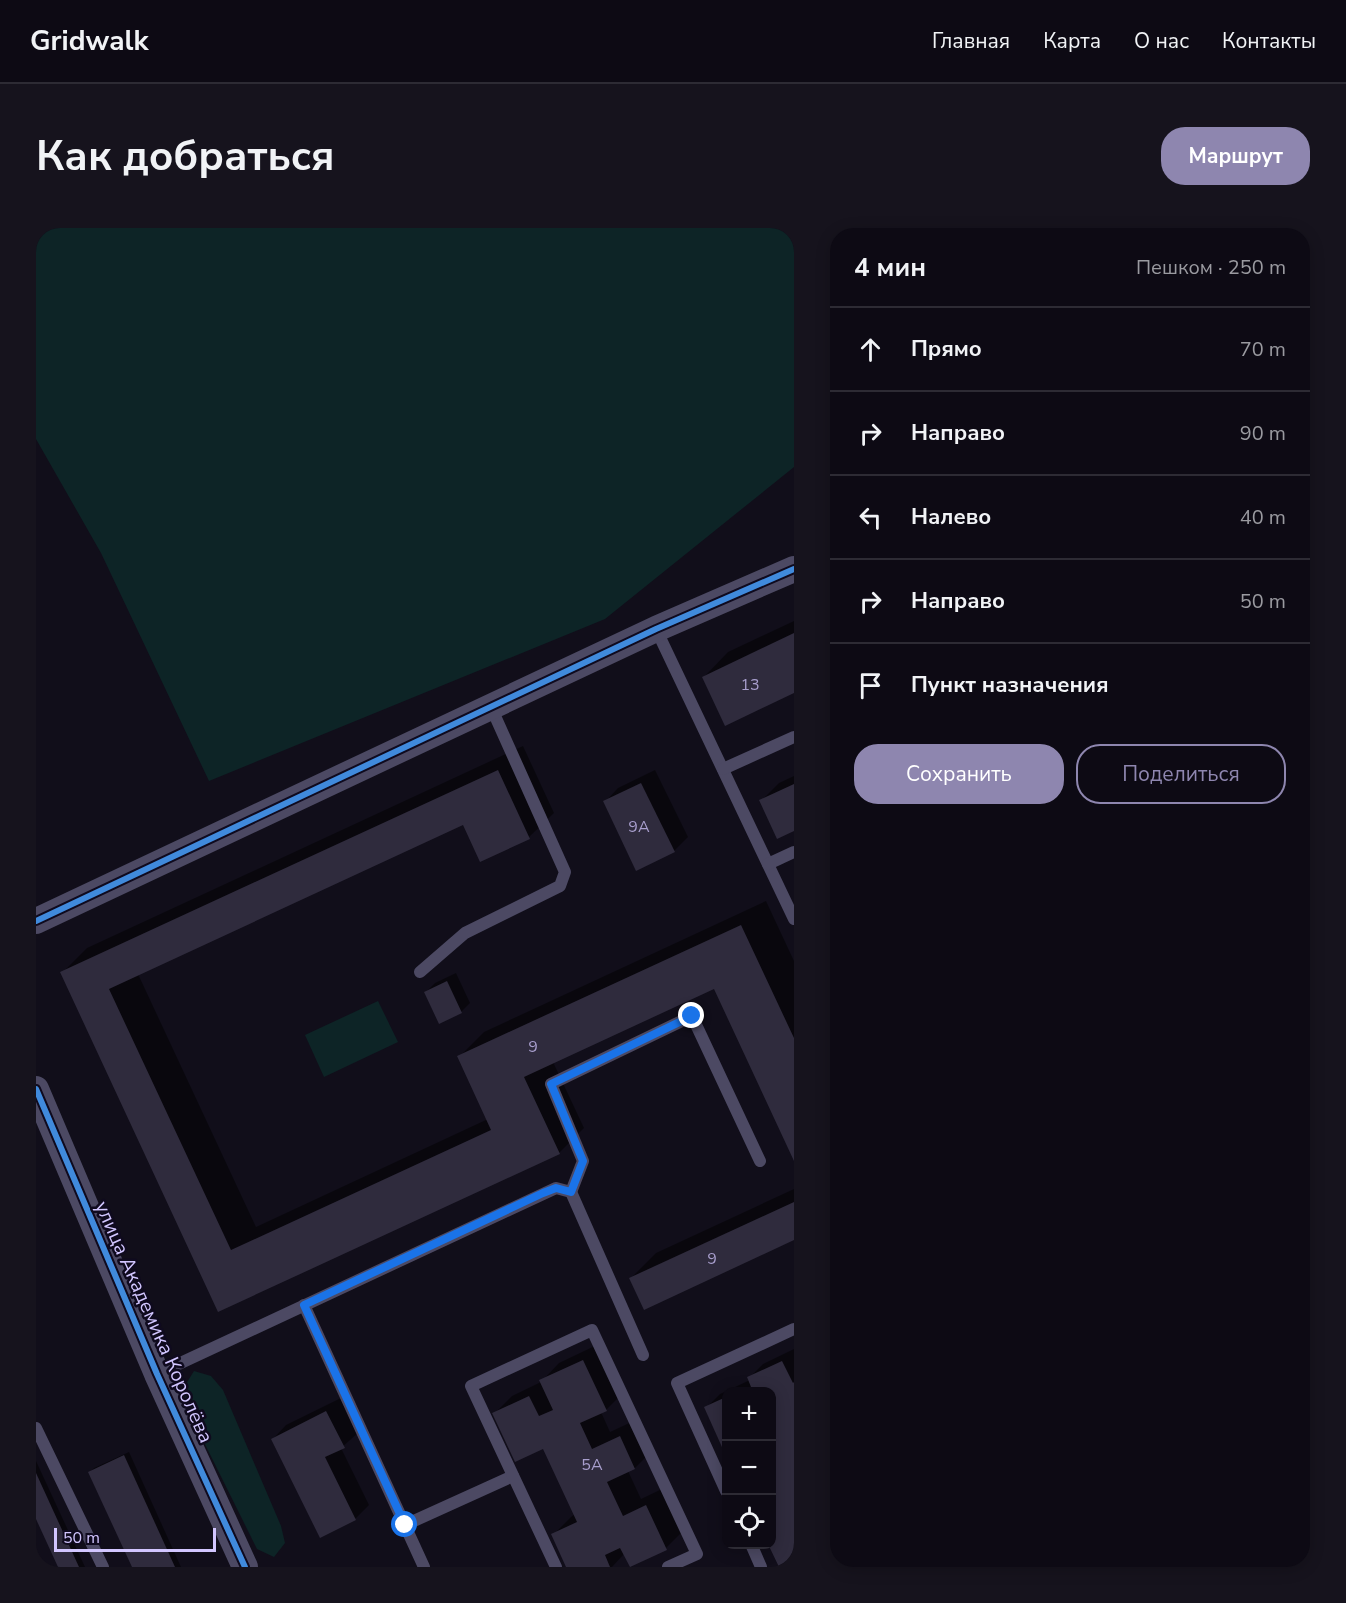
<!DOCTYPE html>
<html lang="ru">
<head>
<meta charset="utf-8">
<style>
  :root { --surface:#0d0a14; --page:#16131d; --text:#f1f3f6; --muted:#9a9aa0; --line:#2d2b34; --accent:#8e86af }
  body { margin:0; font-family:"Nunito Sans",sans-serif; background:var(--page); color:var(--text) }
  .controls { position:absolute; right:18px; bottom:18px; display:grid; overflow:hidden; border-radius:12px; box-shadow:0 3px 15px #0003 }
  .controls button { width:54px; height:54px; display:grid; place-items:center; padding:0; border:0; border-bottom:2px solid var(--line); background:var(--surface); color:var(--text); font:30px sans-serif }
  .scale { position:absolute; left:18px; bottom:15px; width:162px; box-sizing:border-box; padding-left:6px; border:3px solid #d2c6ff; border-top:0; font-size:16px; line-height:21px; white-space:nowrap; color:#d2c6ff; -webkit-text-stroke:4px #0f0a1e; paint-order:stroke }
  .stop { position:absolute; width:18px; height:18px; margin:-14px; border:4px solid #1a73e8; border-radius:50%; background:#fff }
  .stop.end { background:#1a73e8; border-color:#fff; box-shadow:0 2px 6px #0008 }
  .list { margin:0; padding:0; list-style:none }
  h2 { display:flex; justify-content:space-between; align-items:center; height:78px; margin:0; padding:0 24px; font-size:26px }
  h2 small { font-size:20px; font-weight:400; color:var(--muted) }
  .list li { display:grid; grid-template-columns:39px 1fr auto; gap:18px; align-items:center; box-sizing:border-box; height:84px; padding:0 24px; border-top:2px solid var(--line) }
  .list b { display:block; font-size:22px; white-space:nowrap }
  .list em { font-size:20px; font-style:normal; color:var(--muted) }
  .actions { display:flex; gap:12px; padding:18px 24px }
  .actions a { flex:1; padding:14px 0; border:2px solid var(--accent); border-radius:24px; text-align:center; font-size:21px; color:var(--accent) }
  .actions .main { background:var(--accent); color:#fff }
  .icon { flex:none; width:33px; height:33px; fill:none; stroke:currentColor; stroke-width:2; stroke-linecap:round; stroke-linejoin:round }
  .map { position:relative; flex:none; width:758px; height:1339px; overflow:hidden; border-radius:24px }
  header { display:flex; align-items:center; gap:36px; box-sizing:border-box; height:84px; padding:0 30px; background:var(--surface); border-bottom:2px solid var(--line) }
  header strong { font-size:28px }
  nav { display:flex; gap:33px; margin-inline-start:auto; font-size:21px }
  .intro { display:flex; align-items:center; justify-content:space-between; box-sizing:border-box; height:144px; padding:0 36px }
  h1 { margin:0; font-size:42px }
  .button { padding:15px 27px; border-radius:24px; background:var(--accent); color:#fff; font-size:21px; font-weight:700 }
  main { display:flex; gap:36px; padding:0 36px }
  aside { flex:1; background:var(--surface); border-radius:24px; box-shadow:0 3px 15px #0003 }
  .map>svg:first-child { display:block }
  .green { fill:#0d2426 }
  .shadow { fill:#0007 }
  .building { fill:#2f2b3d }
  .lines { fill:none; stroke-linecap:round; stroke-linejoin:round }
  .service { stroke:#4c4963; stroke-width:12 }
  .minor { stroke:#4c4963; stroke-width:26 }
  .cycleway-casing { stroke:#0f0a1e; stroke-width:10 }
  .cycleway { stroke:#408adc; stroke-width:6 }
  .route { stroke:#1a73e8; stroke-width:8 }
  .labels { text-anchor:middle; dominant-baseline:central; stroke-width:5; stroke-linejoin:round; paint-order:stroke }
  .number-label { font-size:16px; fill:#a99fce }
  .street-label { font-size:20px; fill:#d2c6ff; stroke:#0f0a1e }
</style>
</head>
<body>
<header>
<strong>Gridwalk</strong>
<nav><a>Главная</a><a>Карта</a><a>О нас</a><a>Контакты</a></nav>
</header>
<div class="intro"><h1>Как добраться</h1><a class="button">Маршрут</a></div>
<main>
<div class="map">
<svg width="758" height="1339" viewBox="0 0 758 1339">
  <rect width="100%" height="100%" fill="#110e1a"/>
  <g class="green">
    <polygon points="0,0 758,0 758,239 569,391 173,553 65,325 0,211"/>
    <polygon points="342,773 362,814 288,849 269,807"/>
    <polygon points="158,1143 175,1148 187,1162 245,1298 249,1315 238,1329 221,1321 149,1176 148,1159"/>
  </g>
  <g class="shadow">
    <polygon points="758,393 758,464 690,496 668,449 692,424"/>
    <polygon points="487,518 518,585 493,609 428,595 102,746 220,999 452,891 423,829 448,804 730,673 758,733 758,929 679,759 517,834 548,900 523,925 183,1082 26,745 51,720"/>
    <polygon points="619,542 652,609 638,623 569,574 582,560"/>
    <polygon points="758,548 758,602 742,609 725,573 743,555"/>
    <polygon points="420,745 434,775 425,784 390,764 399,755"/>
    <polygon points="758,961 758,1011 609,1080 595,1050 620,1025"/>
    <polygon points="565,1115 588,1164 570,1182 565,1184 574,1204 602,1191 617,1222 599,1240 592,1243 605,1271 628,1260 648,1302 630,1320 588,1326 576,1339 532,1339 517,1307 535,1289 539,1286 508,1219 458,1186 476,1168 505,1154 523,1135"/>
    <polygon points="758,1121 758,1339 744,1339 734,1316 736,1316 736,1164 690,1164 690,1224 670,1180 684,1166 714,1152 713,1150 727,1136"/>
    <polygon points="305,1170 322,1205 305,1220 333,1277 320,1290 285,1308 237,1211 250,1197"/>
    <polygon points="93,1224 145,1339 97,1339 54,1244 58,1240"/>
    <polygon points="0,1233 49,1339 24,1339 0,1287"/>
  </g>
  <g class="building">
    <polygon points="758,405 758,465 689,498 666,449"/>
    <polygon points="462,542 494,611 444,634 427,597 73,761 195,1022 455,902 421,828 705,697 758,810 758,933 678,761 488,849 524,926 182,1084 24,744"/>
    <polygon points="605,555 639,624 600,643 567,573"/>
    <polygon points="758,556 758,603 741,611 723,572"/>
    <polygon points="411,753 426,785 403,796 388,764"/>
    <polygon points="758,974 758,1012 608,1082 593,1050"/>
    <polygon points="547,1132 571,1183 544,1195 556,1221 584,1208 599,1241 571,1254 587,1288 610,1277 631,1322 594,1339 584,1320 569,1327 574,1339 530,1339 515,1306 541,1294 507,1221 479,1234 456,1185 493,1168 503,1188 517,1182 503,1152"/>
    <polygon points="746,1133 757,1155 758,1154 758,1339 743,1339 732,1316 736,1316 736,1164 717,1164 711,1149"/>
    <polygon points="690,1169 690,1228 668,1179"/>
    <polygon points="290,1183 309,1220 289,1229 320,1292 284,1310 235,1211"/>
    <polygon points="88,1227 139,1339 96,1339 52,1244"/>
    <polygon points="0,1245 43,1339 22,1339 0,1291"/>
  </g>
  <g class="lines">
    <g class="service">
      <polyline points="620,401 758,691"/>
      <polyline points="687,541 758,509"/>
      <polyline points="732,636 758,624"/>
      <polyline points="384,744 429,705 524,658 529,644 455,479"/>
      <polyline points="535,964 547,933 515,856 656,788 724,933"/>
      <polyline points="268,1077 388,1339"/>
      <polyline points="121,1146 520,960 535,964 607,1127"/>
      <polyline points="0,1200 67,1339"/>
      <polyline points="690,1263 641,1155 758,1101"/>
      <polyline points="369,1297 477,1248"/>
      <polyline points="715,1316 725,1339"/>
      <polyline points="520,1339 435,1158 556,1102 661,1326 632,1339"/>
    </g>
    <g class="minor">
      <polyline points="0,693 620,401 758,341"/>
      <polyline points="0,861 121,1146 209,1339"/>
    </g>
    <g class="cycleway-casing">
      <g id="cycleway">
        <polyline points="0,693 620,401 758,341"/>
        <polyline points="0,861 121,1146 209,1339"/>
      </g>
    </g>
    <use href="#cycleway" class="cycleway"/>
  </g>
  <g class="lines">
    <polyline class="route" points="369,1297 268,1077 507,965 520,960 535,964 547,933 515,856 656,788"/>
  </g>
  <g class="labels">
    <g class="number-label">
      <text x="714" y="457">13</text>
      <text x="603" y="599">9А</text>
      <text x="497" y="819">9</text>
      <text x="676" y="1031">9</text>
      <text x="556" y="1237">5А</text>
    </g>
    <g class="street-label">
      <text transform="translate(118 1094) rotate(66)">улица Академика Королёва</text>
    </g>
  </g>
</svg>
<div class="controls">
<button>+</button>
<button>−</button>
<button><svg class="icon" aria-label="locate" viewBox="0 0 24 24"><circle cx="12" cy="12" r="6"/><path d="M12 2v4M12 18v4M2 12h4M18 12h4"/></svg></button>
</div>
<div class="scale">50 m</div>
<div class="stop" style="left:369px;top:1297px"></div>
<div class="stop end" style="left:656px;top:788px"></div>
</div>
<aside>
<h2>4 мин<small>Пешком · 250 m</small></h2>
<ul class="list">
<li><svg class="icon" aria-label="ahead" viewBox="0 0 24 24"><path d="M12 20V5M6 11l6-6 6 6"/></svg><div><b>Прямо</b></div><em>70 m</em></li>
<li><svg class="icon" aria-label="right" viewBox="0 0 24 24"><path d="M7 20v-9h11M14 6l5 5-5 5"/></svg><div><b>Направо</b></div><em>90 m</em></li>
<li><svg class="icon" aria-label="left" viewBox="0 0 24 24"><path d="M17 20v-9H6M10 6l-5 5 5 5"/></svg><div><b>Налево</b></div><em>40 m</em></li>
<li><svg class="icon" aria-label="right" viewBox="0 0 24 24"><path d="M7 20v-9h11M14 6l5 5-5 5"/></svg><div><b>Направо</b></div><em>50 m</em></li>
<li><svg class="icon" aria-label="arrive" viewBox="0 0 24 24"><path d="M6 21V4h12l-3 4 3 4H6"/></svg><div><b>Пункт назначения</b></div></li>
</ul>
<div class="actions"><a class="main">Сохранить</a><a>Поделиться</a></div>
</aside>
</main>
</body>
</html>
